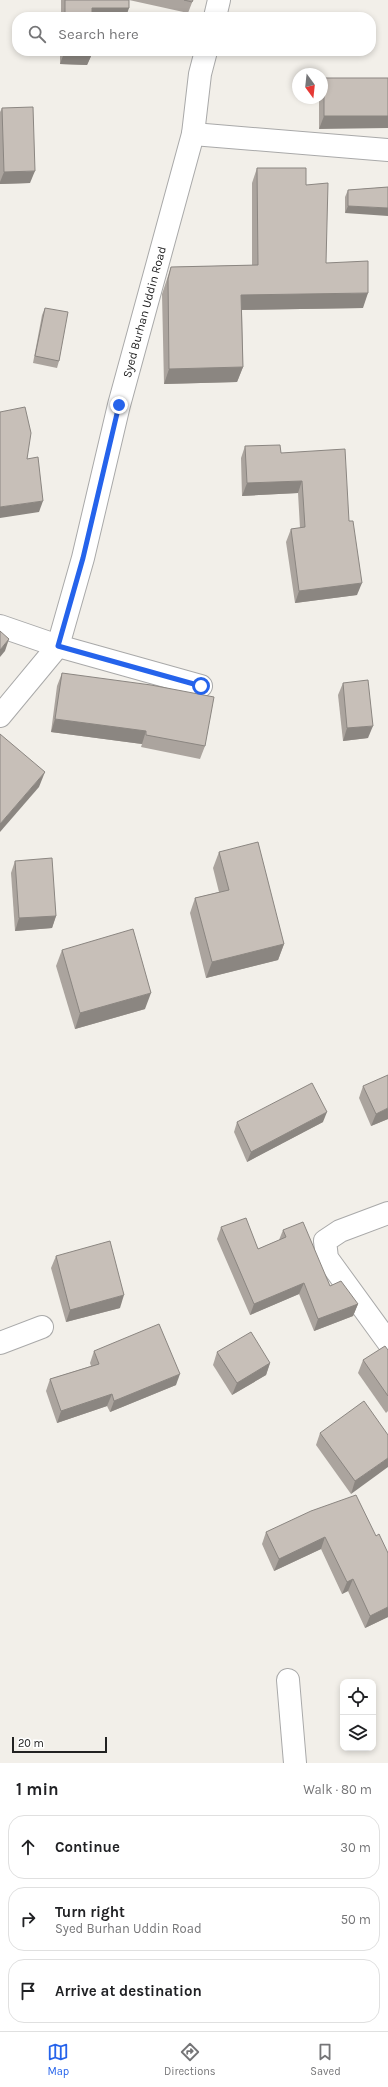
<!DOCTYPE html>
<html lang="en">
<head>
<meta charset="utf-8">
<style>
  :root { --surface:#fff; --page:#f6f6f6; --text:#202124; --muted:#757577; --line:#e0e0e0; --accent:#2563eb }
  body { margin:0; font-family:Karla,sans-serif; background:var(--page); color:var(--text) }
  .controls { position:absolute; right:12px; bottom:12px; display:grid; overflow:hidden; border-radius:8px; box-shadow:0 2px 6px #0003 }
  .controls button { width:36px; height:36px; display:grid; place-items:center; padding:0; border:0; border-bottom:1px solid var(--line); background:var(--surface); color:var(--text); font:20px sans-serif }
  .compass { position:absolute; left:292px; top:68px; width:36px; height:36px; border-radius:50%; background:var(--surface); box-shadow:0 2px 6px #0003; rotate:165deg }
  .scale { position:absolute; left:12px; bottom:10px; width:95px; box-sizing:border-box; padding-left:4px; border:2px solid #222; border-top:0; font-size:11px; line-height:14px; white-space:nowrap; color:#222; -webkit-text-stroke:3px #fff; paint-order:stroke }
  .stop { position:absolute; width:12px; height:12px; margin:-9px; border:3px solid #2563eb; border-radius:50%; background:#fff }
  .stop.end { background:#2563eb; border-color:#fff; box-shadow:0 1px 4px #0008 }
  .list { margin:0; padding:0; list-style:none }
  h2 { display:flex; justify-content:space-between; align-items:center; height:52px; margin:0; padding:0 16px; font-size:17px }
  h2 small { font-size:13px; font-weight:400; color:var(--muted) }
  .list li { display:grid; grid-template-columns:26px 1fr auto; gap:12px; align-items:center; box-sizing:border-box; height:64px; margin:0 8px 8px; padding:0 8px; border:1px solid var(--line); border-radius:16px }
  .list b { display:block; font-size:15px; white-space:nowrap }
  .list p { margin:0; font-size:13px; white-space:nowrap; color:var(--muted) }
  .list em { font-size:13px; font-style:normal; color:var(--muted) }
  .icon { flex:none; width:22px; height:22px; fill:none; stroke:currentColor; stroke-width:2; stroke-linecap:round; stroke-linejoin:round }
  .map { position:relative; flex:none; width:388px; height:1763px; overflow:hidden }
  .search { position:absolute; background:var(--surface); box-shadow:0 2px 6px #0003; left:12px; right:12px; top:12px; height:44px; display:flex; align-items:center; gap:10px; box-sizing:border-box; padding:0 14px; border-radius:16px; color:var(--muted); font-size:15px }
  .sheet { height:268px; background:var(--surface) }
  nav { display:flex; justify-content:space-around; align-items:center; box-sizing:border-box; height:56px; border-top:1px solid var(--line); background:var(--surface); font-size:11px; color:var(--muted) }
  nav a { display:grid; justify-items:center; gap:2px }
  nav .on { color:var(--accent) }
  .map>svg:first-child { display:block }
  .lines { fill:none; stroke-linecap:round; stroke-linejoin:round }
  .minor-casing { stroke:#a9a9a9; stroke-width:24 }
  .tertiary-casing { stroke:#a9a9a9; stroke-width:24 }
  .minor { stroke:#fff; stroke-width:22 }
  .tertiary { stroke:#fff; stroke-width:22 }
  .wall { fill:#aba49e }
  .shaded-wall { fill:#8b8681 }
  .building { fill:#c7bfb8; stroke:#8b8681 }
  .route { stroke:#2563eb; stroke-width:5 }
  .labels { text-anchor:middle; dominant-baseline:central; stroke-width:3; stroke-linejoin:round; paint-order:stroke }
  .street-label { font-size:12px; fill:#222; stroke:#fff }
</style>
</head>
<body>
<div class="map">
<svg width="388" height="1763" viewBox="0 0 388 1763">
  <rect width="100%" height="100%" fill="#f2efe9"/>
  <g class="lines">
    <g class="minor-casing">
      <g id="minor">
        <polyline points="193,134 388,150"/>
        <polyline points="0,626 58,646 201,686"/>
        <polyline points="388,1213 340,1231 325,1241 327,1258 388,1342"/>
        <polyline points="0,1343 42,1327"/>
        <polyline points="288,1680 295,1763"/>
      </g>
    </g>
    <g class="tertiary-casing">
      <g id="tertiary">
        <polyline points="215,17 219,0"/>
        <path id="s1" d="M0 716 58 646 83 558 119 405 193 134 200 74 206 51"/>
      </g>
    </g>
    <use href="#minor" class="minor"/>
    <use href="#tertiary" class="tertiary"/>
  </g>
  <g class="wall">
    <polygon points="61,0 193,0 188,13 129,0 126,17 61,17"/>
    <polygon points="60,51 92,51 92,54 87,65 60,64"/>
    <polygon points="324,78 388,78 319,129 319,98 322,98 322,82"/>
    <polygon points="2,108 30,183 0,184 0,112"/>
    <polygon points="257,168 306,185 326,263 363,308 242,310 243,367 237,382 164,384 162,294 171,267 252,265 252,183"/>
    <polygon points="388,187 345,213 345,197 348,190"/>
    <polygon points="45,308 59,361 57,368 33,363 42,315"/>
    <polygon points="245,446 281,453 349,521 357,595 295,603 286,542 291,529 300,528 298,493 242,496 241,458"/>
    <polygon points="62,673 205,746 200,759 141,747 142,744 51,732 57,686"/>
    <polygon points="343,683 368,738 343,741 338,695"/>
    <polygon points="219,852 284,944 278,960 206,978 190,913 195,898 219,892 213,868"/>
    <polygon points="15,861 56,916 52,928 15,931 11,873"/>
    <polygon points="62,950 145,1009 75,1029 56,966"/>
    <polygon points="363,1086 388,1119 371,1126 359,1098"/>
    <polygon points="237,1122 323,1122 247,1162 234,1132"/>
    <polygon points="221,1227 258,1249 279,1240 283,1230 330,1286 358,1304 353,1316 314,1331 299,1294 250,1315 217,1239"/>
    <polygon points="56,1256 120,1308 66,1322 51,1268"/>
    <polygon points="388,1350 388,1411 386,1413 358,1373 363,1360"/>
    <polygon points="94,1351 176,1385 110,1412 107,1406 57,1423 46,1391 50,1379 91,1366 90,1363"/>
    <polygon points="217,1352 270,1363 266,1375 232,1395 213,1365"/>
    <polygon points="320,1433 388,1435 351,1494 316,1445"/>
    <polygon points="266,1532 376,1536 388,1553 388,1617 365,1628 348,1591 342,1594 321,1549 274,1571 262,1544"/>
  </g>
  <g class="shaded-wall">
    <polygon points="92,8 129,8 126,17 89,17"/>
    <polygon points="64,53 92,54 87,65 60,64"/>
    <polygon points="324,116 388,116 388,128 319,129"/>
    <polygon points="35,171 30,183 0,184 0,182 4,172"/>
    <polygon points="348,206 388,208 388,216 345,213"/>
    <polygon points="368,293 363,308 236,310 241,295"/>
    <polygon points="243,367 237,382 164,384 169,369"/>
    <polygon points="302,481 298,493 242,496 247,483"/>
    <polygon points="43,501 39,512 0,518 0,507"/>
    <polygon points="362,583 357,595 295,603 299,591"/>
    <polygon points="9,639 5,651 0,657 0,650"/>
    <polygon points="55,719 146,731 142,744 51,732"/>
    <polygon points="373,726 368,738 343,741 347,728"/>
    <polygon points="45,772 39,787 0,832 0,824"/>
    <polygon points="56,916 52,928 15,931 19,918"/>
    <polygon points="284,944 278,960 206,978 212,962"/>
    <polygon points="151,993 145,1009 75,1029 80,1013"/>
    <polygon points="388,1108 388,1119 371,1126 376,1114"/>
    <polygon points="327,1112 323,1122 247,1162 251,1152"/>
    <polygon points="304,1283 299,1294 250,1315 254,1304"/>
    <polygon points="124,1295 120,1308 66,1322 70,1310"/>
    <polygon points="358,1304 353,1316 314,1331 318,1319"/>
    <polygon points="270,1363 266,1375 232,1395 237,1383"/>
    <polygon points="180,1374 176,1385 110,1412 114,1401"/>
    <polygon points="112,1394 107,1406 57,1423 61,1411"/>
    <polygon points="388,1458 388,1467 351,1494 355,1481"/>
    <polygon points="325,1537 321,1549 274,1571 279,1559"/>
    <polygon points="353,1579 348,1591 342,1594 347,1582"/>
    <polygon points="388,1607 388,1617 365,1628 370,1616"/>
  </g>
  <g class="building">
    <polygon points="65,0 129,0 129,8 92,8 92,17 65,17"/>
    <polygon points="184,0 193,0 192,2"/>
    <polygon points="64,51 92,51 92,54 64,53"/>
    <rect x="324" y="78" width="64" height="38"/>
    <polygon points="33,107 35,171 4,172 2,108"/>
    <polygon points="257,168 306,168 306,185 328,183 326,263 368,261 368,293 241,295 243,367 169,369 168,279 171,267 258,265"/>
    <polygon points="388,187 388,208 348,206 348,190"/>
    <polygon points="45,308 68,312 59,361 35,356"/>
    <polygon points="25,407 31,433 27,459 38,457 43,501 0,507 0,412"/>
    <polygon points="280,445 281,453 345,449 349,521 353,521 362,583 299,591 291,529 305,527 302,481 247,483 245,446"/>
    <polygon points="0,631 9,639 0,650"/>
    <polygon points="62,673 151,685 214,697 205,746 146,735 146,731 55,719"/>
    <polygon points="368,680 373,726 347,728 343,683"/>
    <polygon points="0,734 45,772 0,824"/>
    <polygon points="258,842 284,944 212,962 195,898 229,890 219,852"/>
    <polygon points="52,858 56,916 19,918 15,861"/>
    <polygon points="133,929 151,993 80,1013 62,950"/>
    <polygon points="388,1075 388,1108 376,1114 363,1086"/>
    <polygon points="312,1083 327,1112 251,1152 237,1122"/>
    <polygon points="246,1218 258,1249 286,1237 283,1230 303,1222 330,1286 341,1281 358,1304 318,1319 304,1283 254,1304 221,1227"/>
    <polygon points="110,1241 124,1295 70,1310 56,1256"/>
    <polygon points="159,1324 180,1374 114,1401 112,1394 61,1411 50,1379 99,1364 94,1351"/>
    <polygon points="251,1332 270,1363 237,1383 217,1352"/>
    <polygon points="385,1346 388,1350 388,1396 363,1360"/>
    <polygon points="364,1401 388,1435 388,1458 355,1481 320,1433"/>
    <polygon points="356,1495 376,1536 379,1534 388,1553 388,1607 370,1616 353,1579 347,1582 325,1537 279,1559 266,1532 311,1511"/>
  </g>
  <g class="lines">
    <polyline class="route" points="119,405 83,558 58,646 201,686"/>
  </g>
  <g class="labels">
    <g class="street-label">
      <text stroke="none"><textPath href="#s1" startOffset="436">Syed Burhan Uddin Road</textPath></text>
    </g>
  </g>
</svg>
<div class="controls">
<button><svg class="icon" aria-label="locate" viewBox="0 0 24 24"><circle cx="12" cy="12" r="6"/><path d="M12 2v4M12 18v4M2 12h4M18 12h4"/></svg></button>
<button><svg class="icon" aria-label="layers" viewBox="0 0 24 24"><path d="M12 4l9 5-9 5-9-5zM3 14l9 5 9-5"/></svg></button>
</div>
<svg class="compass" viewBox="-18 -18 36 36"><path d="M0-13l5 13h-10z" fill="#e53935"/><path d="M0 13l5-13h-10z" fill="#757577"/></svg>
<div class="scale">20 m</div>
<div class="stop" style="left:201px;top:686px"></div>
<div class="stop end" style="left:119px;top:405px"></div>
<div class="search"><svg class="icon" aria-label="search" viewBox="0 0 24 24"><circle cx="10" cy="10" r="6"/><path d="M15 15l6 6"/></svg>Search here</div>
</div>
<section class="sheet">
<h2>1 min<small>Walk · 80 m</small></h2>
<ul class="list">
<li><svg class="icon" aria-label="ahead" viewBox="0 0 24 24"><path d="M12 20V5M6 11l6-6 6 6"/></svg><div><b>Continue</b></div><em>30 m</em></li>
<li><svg class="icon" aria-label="right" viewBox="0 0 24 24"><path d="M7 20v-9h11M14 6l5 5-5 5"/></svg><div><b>Turn right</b><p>Syed Burhan Uddin Road</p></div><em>50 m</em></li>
<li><svg class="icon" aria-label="arrive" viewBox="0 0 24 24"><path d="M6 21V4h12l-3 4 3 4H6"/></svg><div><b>Arrive at destination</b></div></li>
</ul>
</section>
<nav>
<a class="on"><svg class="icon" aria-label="map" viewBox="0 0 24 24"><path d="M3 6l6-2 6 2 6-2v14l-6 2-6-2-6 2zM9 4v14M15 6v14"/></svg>Map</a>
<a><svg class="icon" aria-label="directions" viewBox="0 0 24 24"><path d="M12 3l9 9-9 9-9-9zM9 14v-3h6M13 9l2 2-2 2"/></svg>Directions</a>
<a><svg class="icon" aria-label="saved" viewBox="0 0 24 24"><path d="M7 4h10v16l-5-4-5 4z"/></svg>Saved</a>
</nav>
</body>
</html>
